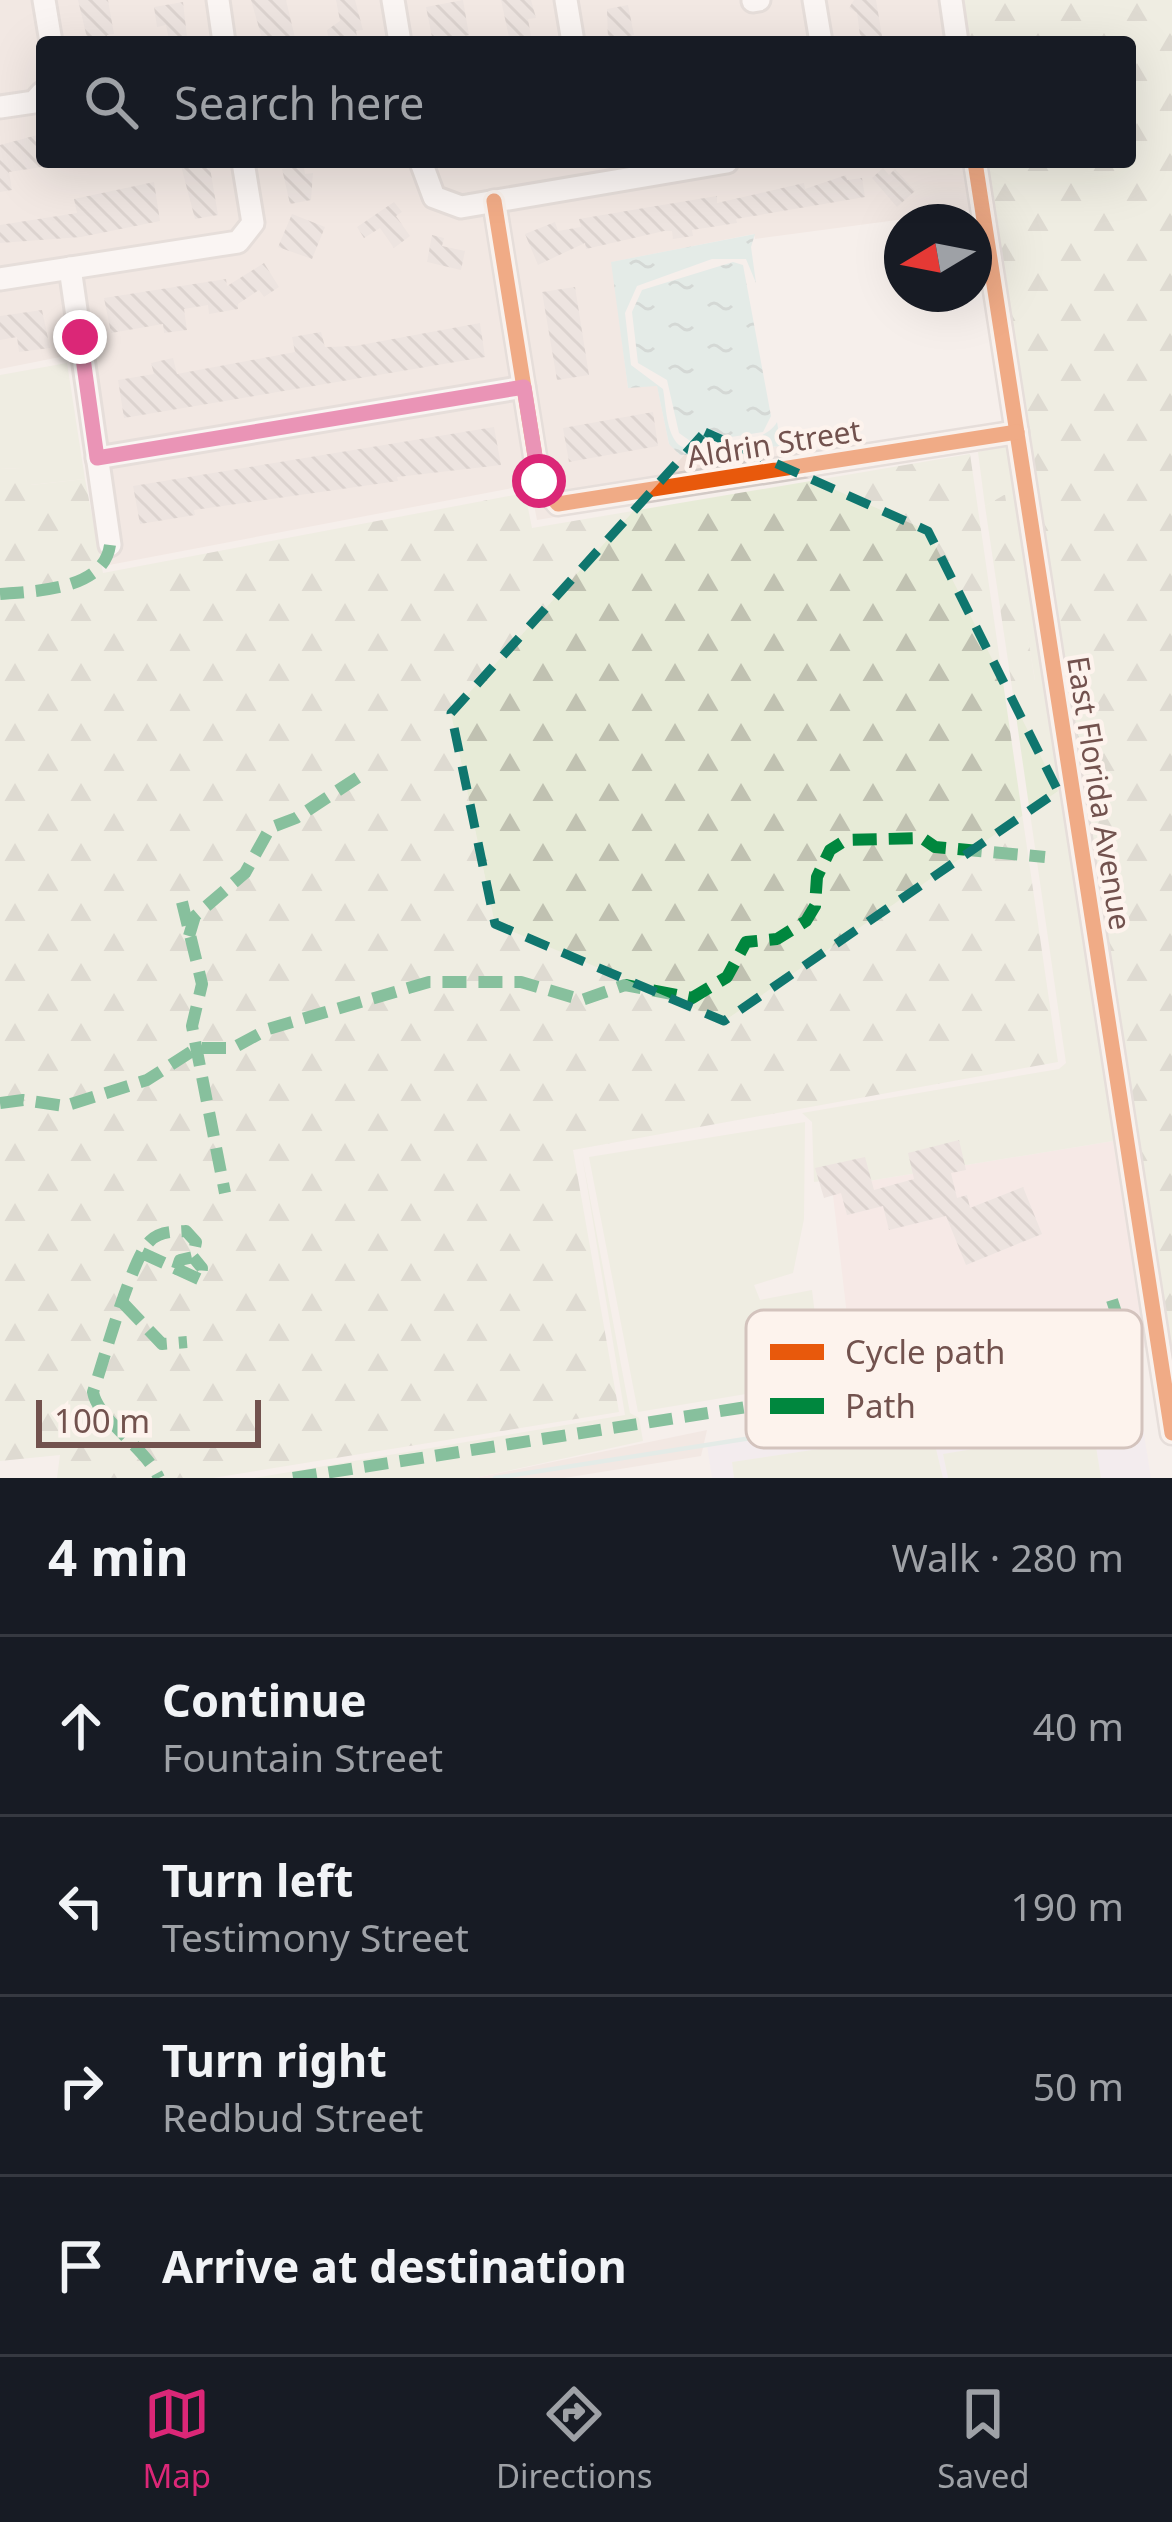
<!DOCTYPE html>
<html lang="en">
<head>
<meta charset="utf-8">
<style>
  :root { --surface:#171b24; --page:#242831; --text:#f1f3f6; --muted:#9ea1a6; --line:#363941; --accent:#db2777 }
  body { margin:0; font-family:"Noto Sans",sans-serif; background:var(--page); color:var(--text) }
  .compass { position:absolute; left:884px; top:204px; width:108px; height:108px; border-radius:50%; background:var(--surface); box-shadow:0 12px 48px #0002; rotate:260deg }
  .scale { position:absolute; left:36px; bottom:30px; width:225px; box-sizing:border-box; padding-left:12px; border:6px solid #72524e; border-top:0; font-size:33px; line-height:42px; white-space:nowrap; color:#72524e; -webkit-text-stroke:9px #fdf3ed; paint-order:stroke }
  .stop { position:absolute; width:36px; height:36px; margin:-27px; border:9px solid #db2777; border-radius:50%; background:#fff }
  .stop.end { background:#db2777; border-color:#fff; box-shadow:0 3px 12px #0008 }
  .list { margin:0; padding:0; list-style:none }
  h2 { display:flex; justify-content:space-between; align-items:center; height:156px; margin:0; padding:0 48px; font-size:51px }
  h2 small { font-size:39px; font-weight:400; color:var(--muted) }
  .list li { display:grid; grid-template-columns:78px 1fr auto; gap:36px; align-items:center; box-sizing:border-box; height:180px; padding:0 48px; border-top:3px solid var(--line) }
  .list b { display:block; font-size:45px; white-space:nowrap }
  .list p { margin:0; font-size:39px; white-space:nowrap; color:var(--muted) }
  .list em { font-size:39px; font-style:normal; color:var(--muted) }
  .icon { flex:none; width:66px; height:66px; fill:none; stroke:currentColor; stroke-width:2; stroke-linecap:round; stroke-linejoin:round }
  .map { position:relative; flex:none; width:1172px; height:1478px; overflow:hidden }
  .search { position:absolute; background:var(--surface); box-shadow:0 12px 48px #0002; left:36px; right:36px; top:36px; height:132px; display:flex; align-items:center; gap:30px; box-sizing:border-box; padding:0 42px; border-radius:12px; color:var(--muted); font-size:45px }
  .sheet { height:876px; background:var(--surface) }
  nav { display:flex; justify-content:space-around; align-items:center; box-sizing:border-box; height:168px; border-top:3px solid var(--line); background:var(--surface); font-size:33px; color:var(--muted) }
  nav a { display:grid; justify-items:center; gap:6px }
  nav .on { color:var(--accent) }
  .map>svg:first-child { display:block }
  .residential { fill:#eee0d9 }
  .commercial { fill:#f5e3e0 }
  .education { fill:#f0e9f2 }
  .grass { fill:#e7ebd7 }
  .forest { fill:url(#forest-firs) }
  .water { fill:url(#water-ripples) }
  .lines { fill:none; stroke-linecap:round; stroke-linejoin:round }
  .stream { stroke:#cee6e3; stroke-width:4.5 }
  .building { fill:url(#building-back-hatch) }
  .minor-casing { stroke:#d3cac6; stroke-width:27 }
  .minor { stroke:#fefdfc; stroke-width:21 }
  .quiet { stroke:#00873e; stroke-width:12; stroke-dasharray:24 12; stroke-linecap:butt }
  .cycleway-casing { stroke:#fdf3ed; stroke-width:22 }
  .cycleway { stroke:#e8590c; stroke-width:15 }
  .route { stroke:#db2777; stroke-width:15 }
  .marked { fill:none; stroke:#0f766e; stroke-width:9; stroke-dasharray:24 15; stroke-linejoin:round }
  .labels { text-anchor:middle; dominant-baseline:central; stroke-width:9; stroke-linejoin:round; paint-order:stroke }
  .street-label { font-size:30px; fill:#72524e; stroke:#fdf3ed }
  .key { fill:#fdf3ed; stroke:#d3c3bd; stroke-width:3 }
  .key-label { font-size:33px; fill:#72524e }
</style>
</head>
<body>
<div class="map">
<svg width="1172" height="1478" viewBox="0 0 1172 1478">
  <defs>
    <pattern id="forest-firs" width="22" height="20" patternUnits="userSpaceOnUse" patternTransform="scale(3)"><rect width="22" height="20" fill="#e7ebd7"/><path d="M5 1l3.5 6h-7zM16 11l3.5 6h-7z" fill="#c0c1b1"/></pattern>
    <pattern id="water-ripples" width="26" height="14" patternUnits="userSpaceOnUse" patternTransform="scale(3)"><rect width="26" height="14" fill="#cee6e3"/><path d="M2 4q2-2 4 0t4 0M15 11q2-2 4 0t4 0" fill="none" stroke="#acbdba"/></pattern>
    <pattern id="building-back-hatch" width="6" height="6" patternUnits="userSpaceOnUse" patternTransform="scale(3)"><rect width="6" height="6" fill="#e2d7d3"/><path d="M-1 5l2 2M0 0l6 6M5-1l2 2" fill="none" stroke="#bcb1ad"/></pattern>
  </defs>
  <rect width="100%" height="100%" fill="#f6efeb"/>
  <g class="residential">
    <polygon points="0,0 942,0 948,42 42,42 42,162 965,162 972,210 755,239 754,234 612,262 628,388 657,385 669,444 689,456 781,446 794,477 537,520 531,490 523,486 109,565 74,361 65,356 0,369"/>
    <polygon points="707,1430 701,1456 564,1478 475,1478"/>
  </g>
  <polygon class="commercial" points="1113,1141 1148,1347 857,1401 832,1187"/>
  <polygon class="education" points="1135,1378 1151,1478 712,1478 707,1445"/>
  <g class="grass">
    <polygon points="67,363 85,479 30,485 21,469 0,468 0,375"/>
    <polygon points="1010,445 1148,1347 1113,1141 832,1187 831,1180 814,1182 812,1122 802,1113 1059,1069 1066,1063 1011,681 1035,680 1003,496 985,506 978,452"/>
    <polygon points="805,1122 804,1219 793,1273 754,1285 760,1300 812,1290 823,1381 638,1412 589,1157"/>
    <polygon points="582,1155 630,1413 639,1418 643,1441 475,1478 254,1478 625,1415"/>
    <polygon points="1082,1431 1095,1440 1101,1478 948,1478 943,1454"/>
    <polygon points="932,1432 943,1478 734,1478 732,1462"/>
  </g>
  <g class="forest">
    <polygon points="951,0 1172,0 1172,1372 975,162 1130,162 1130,42 957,42"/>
    <polygon points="970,454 1058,1062 573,1150 619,1412 213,1478 57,1478 60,1455 0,1461 0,468 22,469 31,485 85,479 103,573 525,493 532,528"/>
    <polygon points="1004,495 1005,495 1035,681 1011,681 985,506"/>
  </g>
  <g class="water">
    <path d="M755 234 751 247 756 283 746 259H712L637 286 625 313 631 365 663 389C666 405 666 434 679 445 698 458 767 443 777 422L781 446 680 455 669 444 657 386 628 388 611 262Z"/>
    <polygon points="733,262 743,265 771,416 763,432 693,443 679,433 667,380 638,363 632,312 642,290"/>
  </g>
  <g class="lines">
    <polyline class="stream" points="495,1478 1135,1378"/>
  </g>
  <g class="building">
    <polygon points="78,0 108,0 114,34 107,35 108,42 88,42"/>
    <polygon points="251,0 286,0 296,42 263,42"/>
    <polygon points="336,0 355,0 363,30 356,31 358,42 329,42 327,30 340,21"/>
    <polygon points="463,0 469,35 433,42 426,7"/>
    <polygon points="501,0 531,0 536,18 528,19 532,42 510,42"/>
    <polygon points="854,0 876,0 883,42 861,42 857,13 849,8"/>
    <polygon points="183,2 187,37 169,40 166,25 157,27 154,7"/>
    <polygon points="628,5 634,35 608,40 607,9"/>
    <polygon points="41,134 42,167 9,172 12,190 0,192 0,145"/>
    <polygon points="180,162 209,162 218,215 195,219"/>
    <polygon points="304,167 305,174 313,173 311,200 290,204 282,169"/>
    <polygon points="883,168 889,175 895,169 915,191 897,207 872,178"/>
    <polygon points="846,175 847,180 862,178 865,197 736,219 737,223 692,230 693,236 673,239 672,231 664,231 586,249 585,243 538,265 525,234 555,222 558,231 581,227 579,219 644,208 717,196 717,203 804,183 805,189"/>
    <polygon points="154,182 160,221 81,237 0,243 0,225 77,213 74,199"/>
    <polygon points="394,202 402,212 396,216 410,236 394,248 380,228 364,238 357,227"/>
    <polygon points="292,214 325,227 312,259 278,247"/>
    <polygon points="432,235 444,238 442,246 465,251 461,270 427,262"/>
    <polygon points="264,263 279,287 264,297 259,290 238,304 238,309 209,314 208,305 184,309 187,330 164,333 163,324 111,333 104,298 226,279 227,286"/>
    <polygon points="575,287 589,375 557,380 542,292"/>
    <polygon points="42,310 50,348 19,352 17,337 0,340 0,316"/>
    <polygon points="480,323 485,357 124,418 118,380 154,374 151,363 173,358 177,374 295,352 292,337 321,332 325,347 355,346"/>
    <polygon points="653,412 658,446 569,462 563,428"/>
    <polygon points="494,427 501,465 397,477 398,481 194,510 195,515 140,524 133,486"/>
    <polygon points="959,1140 966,1170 951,1173 957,1198 967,1195 970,1208 1023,1187 1042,1234 966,1265 946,1216 889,1230 883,1206 847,1215 841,1193 824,1198 815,1168 865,1157 874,1190 914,1179 908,1153"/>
  </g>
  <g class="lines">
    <g class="minor-casing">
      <g id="minor">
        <polyline points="44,0 51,42"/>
        <polyline points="218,0 224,42"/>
        <polyline points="393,0 400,42"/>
        <polyline points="566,0 573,42"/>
        <polyline points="814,0 821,42"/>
        <polyline points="951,0 957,42"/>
        <polyline points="753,1 759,0"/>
        <polyline points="0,107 34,102 42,93"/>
        <polyline points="421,162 434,197 461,207 727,162"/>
        <polyline points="975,162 1172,1433"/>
        <polyline points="494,201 539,481 558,504 1017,432"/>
        <polyline points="70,268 110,545"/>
        <polyline points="0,279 238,242 253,223 243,162"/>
        <polyline points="97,458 524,387"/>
      </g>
    </g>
    <use href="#minor" class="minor"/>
    <g class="quiet">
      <path d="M0 594C36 591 104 590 110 545"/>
      <polyline points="182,902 202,984 192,1026 225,1193"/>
      <polyline points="189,936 195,916 245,873 270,828 296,818 366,772"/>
      <polyline points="0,1103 23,1100 65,1106 147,1080 197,1048 233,1048 268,1029 429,982 521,982 582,1000 625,985 692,998 727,977 746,942 777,939 806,921 815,906 817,877 830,850 846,840 922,838 935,847 1045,857"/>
      <path d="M142 1253 177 1269 180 1260 193 1257 196 1242 186 1231C172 1232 160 1231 150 1241 132 1257 103 1363 93 1392 98 1420 145 1447 159 1478"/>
      <polyline points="177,1269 201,1280 202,1268 193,1257"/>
      <polyline points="124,1304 162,1344 187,1342"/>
      <polyline points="293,1478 1117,1349 1122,1331 1112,1300"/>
    </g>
    <g class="cycleway-casing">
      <g id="cycleway">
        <polyline points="975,162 1172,1433"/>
        <polyline points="494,201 539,481 558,504 1017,432"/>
      </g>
    </g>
    <use href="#cycleway" class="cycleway"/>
  </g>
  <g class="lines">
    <polyline class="route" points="80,337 97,458 524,387 539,481"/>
  </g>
  <path d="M0 0H1172V1478H0ZM705 432 928 531 1058 791 724 1021 495 924 451 713Z" fill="#f6efeb" fill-opacity=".55" fill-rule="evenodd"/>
  <path class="marked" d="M705 432 928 531 1058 791 724 1021 495 924 451 713Z"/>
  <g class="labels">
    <g class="street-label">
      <text transform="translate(774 443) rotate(-9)">Aldrin Street</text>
      <text transform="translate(1100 793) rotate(81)">East Florida Avenue</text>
    </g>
  </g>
  <rect x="746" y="1310" width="396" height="138" rx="18" class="key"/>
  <rect x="770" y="1344" width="54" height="16" fill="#e8590c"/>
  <rect x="770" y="1398" width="54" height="16" fill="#00873e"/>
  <g class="key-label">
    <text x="845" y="1364">Cycle path</text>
    <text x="845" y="1418">Path</text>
  </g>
</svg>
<svg class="compass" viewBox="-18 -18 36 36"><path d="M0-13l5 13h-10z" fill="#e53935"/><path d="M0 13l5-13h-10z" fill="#9ea1a6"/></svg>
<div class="scale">100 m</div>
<div class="stop" style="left:539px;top:481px"></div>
<div class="stop end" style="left:80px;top:337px"></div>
<div class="search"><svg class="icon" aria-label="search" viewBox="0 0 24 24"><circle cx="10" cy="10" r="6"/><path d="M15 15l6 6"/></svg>Search here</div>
</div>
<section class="sheet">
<h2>4 min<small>Walk · 280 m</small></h2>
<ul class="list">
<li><svg class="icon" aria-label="ahead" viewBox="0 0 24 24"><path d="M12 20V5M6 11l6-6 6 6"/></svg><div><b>Continue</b><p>Fountain Street</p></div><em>40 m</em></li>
<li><svg class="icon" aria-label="left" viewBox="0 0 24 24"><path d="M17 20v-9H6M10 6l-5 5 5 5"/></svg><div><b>Turn left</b><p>Testimony Street</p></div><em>190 m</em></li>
<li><svg class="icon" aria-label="right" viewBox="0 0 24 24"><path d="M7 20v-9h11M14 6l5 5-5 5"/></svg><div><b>Turn right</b><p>Redbud Street</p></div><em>50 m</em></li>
<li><svg class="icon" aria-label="arrive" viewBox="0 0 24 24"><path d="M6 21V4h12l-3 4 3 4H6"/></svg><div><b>Arrive at destination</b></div></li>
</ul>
</section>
<nav>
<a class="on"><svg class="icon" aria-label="map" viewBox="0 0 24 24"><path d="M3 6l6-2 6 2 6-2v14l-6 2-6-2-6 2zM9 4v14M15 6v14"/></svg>Map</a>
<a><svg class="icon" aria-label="directions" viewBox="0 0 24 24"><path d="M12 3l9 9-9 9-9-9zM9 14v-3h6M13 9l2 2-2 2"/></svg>Directions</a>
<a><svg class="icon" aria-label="saved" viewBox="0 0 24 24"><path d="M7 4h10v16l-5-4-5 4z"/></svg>Saved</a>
</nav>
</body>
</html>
